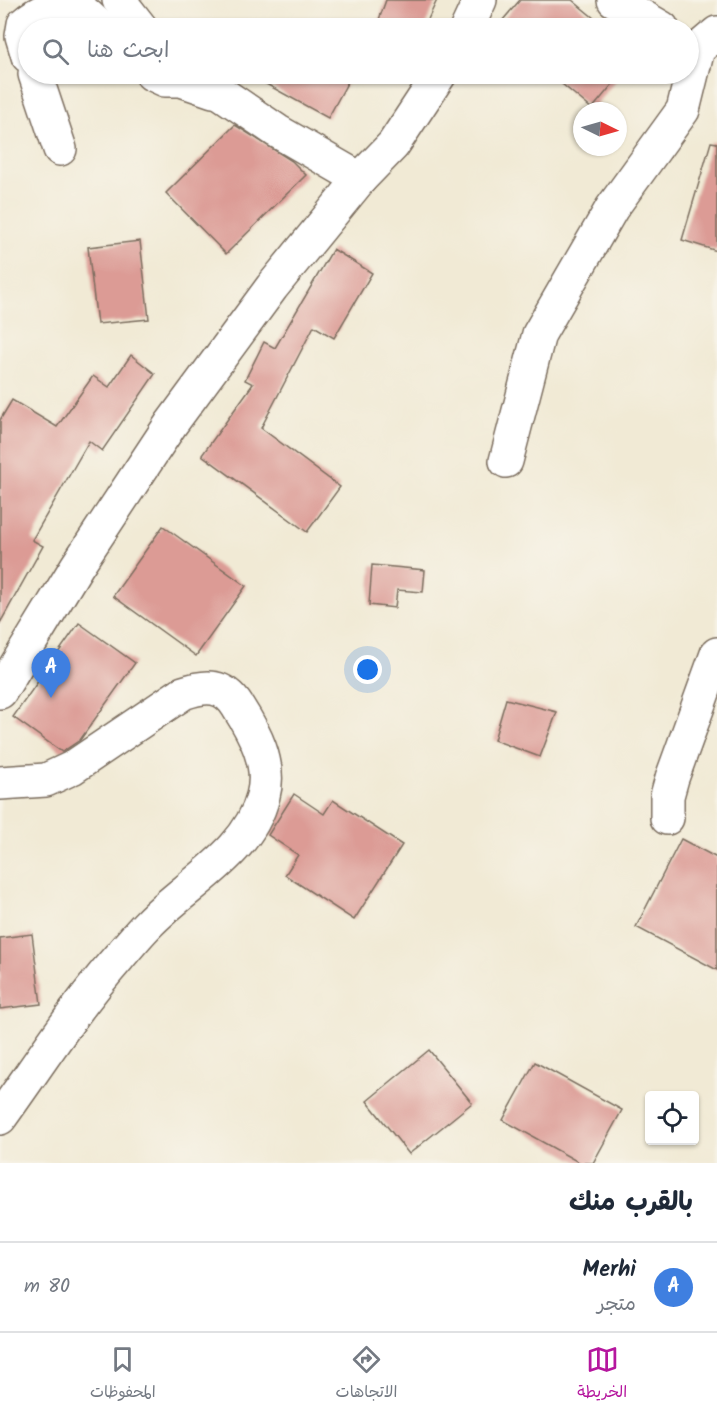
<!DOCTYPE html>
<html lang="ar">
<head>
<meta charset="utf-8">
<style>
  :root { --surface:#fff; --page:#f6f6f7; --text:#1f2937; --muted:#747a83; --line:#e0e1e3; --accent:#b5179e }
  body { margin:0; font-family:Kalam,"Playpen Sans Arabic",sans-serif; background:var(--page); color:var(--text); direction:rtl }
  .controls { position:absolute; right:18px; bottom:18px; display:grid; overflow:hidden; border-radius:6px; box-shadow:0 2px 4px #0004 }
  .controls button { width:54px; height:54px; display:grid; place-items:center; padding:0; border:0; border-bottom:2px solid var(--line); background:var(--surface); color:var(--text); font:30px sans-serif }
  .compass { position:absolute; left:573px; top:102px; width:54px; height:54px; border-radius:50%; background:var(--surface); box-shadow:0 2px 4px #0004; rotate:95deg }
  .you { position:absolute; left:368px; top:670px; width:21px; height:21px; margin:-15px; border:4px solid #fff; border-radius:50%; background:#1a73e8; box-shadow:0 0 0 9px #1a73e833 }
  .badge { display:grid; place-items:center; width:39px; height:39px; border-radius:50%; background:var(--accent); color:#fff; font-size:20px; font-weight:700 }
  .pin { position:absolute; translate:-50% -50px; filter:drop-shadow(0 2px 3px #0008) }
  .pin::after { content:''; position:absolute; top:32px; width:21px; height:18px; background:inherit; clip-path:polygon(0 0,100% 0,50% 100%) }
  .list { margin:0; padding:0; list-style:none }
  h2 { display:flex; justify-content:space-between; align-items:center; height:78px; margin:0; padding:0 24px; font-size:26px }
  h2 small { font-size:20px; font-weight:400; color:var(--muted) }
  .list li { display:grid; grid-template-columns:39px 1fr auto; gap:18px; align-items:center; box-sizing:border-box; height:90px; padding:0 24px; border-top:2px solid var(--line) }
  .list b { display:block; font-size:22px; white-space:nowrap }
  .list p { margin:0; font-size:20px; white-space:nowrap; color:var(--muted) }
  .list em { font-size:20px; font-style:normal; color:var(--muted) }
  .icon { flex:none; width:33px; height:33px; fill:none; stroke:currentColor; stroke-width:2; stroke-linecap:round; stroke-linejoin:round }
  .map { position:relative; flex:none; width:717px; height:1163px; overflow:hidden; direction:ltr }
  .search { position:absolute; background:var(--surface); box-shadow:0 2px 4px #0004; left:18px; right:18px; top:18px; height:66px; display:flex; align-items:center; gap:15px; box-sizing:border-box; padding:0 21px; border-radius:33px; color:var(--muted); font-size:22px }
  .sheet { height:168px; background:var(--surface) }
  nav { display:flex; justify-content:space-around; align-items:center; box-sizing:border-box; height:84px; border-top:2px solid var(--line); background:var(--surface); font-size:16px; color:var(--muted) }
  nav a { display:grid; justify-items:center; gap:3px }
  nav .on { color:var(--accent) }
  .map>svg:first-child { display:block }
  .building { fill:#dc9b95 }
  .lines { fill:none; stroke-linecap:round; stroke-linejoin:round }
  .minor-casing { stroke:#7b6d5e; stroke-width:36 }
  .major-casing { stroke:#7b6d5e; stroke-width:36 }
  .minor { stroke:#fff; stroke-width:33 }
  .major { stroke:#fff; stroke-width:33 }
</style>
</head>
<body>
<div class="map">
<svg width="717" height="1163" viewBox="0 0 717 1163">
  <rect width="100%" height="100%" fill="#f7f3e8"/>
  <filter id="ink" filterUnits="userSpaceOnUse"><feTurbulence type="fractalNoise" baseFrequency=".0167" numOctaves="2"/><feDisplacementMap in="SourceGraphic" scale="12" xChannelSelector="R" yChannelSelector="G"/><feConvolveMatrix kernelMatrix="1 2 1 2 8 2 1 2 1" color-interpolation-filters="sRGB"/></filter>
  <filter id="wash" filterUnits="userSpaceOnUse"><feTurbulence type="fractalNoise" baseFrequency=".008" numOctaves="4" result="noise"/><feDisplacementMap in="SourceGraphic" scale="24" xChannelSelector="R" yChannelSelector="G"/><feGaussianBlur stdDeviation="1.35" result="paint"/><feColorMatrix in="noise" values="0 0 0 0 0 0 0 0 0 0 0 0 0 0 0 0 0 1.4 0 .05"/><feComposite in="paint" operator="in"/></filter>
  <g filter="url(#wash)">
    <rect width="100%" height="100%" fill="#f1ead5"/>
    <g id="blocks">
      <g class="building">
        <polygon points="386,0 437,0 424,28 376,28"/>
        <polygon points="520,0 572,0 606,28 496,28"/>
        <polygon points="248,74 352,74 328,118"/>
        <polygon points="550,74 621,74 592,109"/>
        <polygon points="235,125 292,161 306,175 226,254 166,193"/>
        <polygon points="711,142 717,143 717,251 682,240"/>
        <polygon points="140,241 149,319 97,324 88,247"/>
        <polygon points="333,249 372,273 334,338 314,326 261,428 340,487 307,532 202,455 253,384 245,380 264,342 275,348"/>
        <polygon points="131,355 155,374 102,451 89,441 32,540 43,546 0,623 0,420 12,400 57,427 93,376 109,387"/>
        <polygon points="163,526 246,586 196,656 113,596"/>
        <polygon points="372,565 425,570 423,592 397,590 395,608 369,605"/>
        <polygon points="79,623 135,663 80,740 62,752 13,717"/>
        <polygon points="506,699 557,712 540,757 494,740"/>
        <polygon points="294,794 324,814 333,800 402,845 354,920 285,875 298,855 268,835"/>
        <polygon points="681,839 717,858 717,970 636,927"/>
        <polygon points="32,934 41,1004 0,1009 0,938"/>
        <polygon points="429,1050 472,1103 409,1154 367,1101"/>
        <polygon points="535,1062 622,1110 593,1163 580,1163 503,1120"/>
      </g>
    </g>
  </g>
  <g filter="url(#ink)">
    <use href="#blocks" fill-opacity="0" stroke="#7b6d5e" stroke-width="1.5"/>
    <g class="lines">
      <g class="minor-casing">
        <g id="minor">
          <polyline points="119,0 141,28"/>
          <polyline points="614,0 662,28"/>
          <path d="M28 56 22 36 24 24C36 13 59 1 76 7 85 11 94 22 101 28"/>
          <polyline points="35,74 60,149"/>
          <polyline points="152,74 165,80 181,80 213,91"/>
          <polyline points="193,74 277,131 360,179"/>
          <polyline points="506,461 539,334 612,208 683,110 698,49 717,33"/>
          <path d="M0 783 46 780 72 768 183 693C206 685 224 684 238 707 254 732 272 764 263 796 249 853 188 883 149 923 139 933 129 945 119 957 75 1007 39 1064 0 1118"/>
          <polyline points="667,818 667,796 672,778 717,654"/>
        </g>
      </g>
      <g class="major-casing">
        <g id="major">
          <polyline points="467,28 480,0"/>
          <polyline points="0,692 77,566 171,424 272,287 360,179 393,145 440,74"/>
        </g>
      </g>
      <use href="#minor" class="minor"/>
      <use href="#major" class="major"/>
    </g>
  </g>
</svg>
<div class="controls">
<button><svg class="icon" aria-label="locate" viewBox="0 0 24 24"><circle cx="12" cy="12" r="6"/><path d="M12 2v4M12 18v4M2 12h4M18 12h4"/></svg></button>
</div>
<svg class="compass" viewBox="-18 -18 36 36"><path d="M0-13l5 13h-10z" fill="#e53935"/><path d="M0 13l5-13h-10z" fill="#747a83"/></svg>
<div class="you"></div>
<div class="pin badge" style="left:51px;top:698px;background:#3f7fe0">A</div>
<div class="search"><svg class="icon" aria-label="search" viewBox="0 0 24 24"><circle cx="10" cy="10" r="6"/><path d="M15 15l6 6"/></svg>ابحث هنا</div>
</div>
<section class="sheet">
<h2>بالقرب منك<small></small></h2>
<ul class="list">
<li><span class="badge" style="background:#3f7fe0">A</span><div><b>Merhi</b><p>متجر</p></div><em>80 m</em></li>
</ul>
</section>
<nav>
<a class="on"><svg class="icon" aria-label="map" viewBox="0 0 24 24"><path d="M3 6l6-2 6 2 6-2v14l-6 2-6-2-6 2zM9 4v14M15 6v14"/></svg>الخريطة</a>
<a><svg class="icon" aria-label="directions" viewBox="0 0 24 24"><path d="M12 3l9 9-9 9-9-9zM9 14v-3h6M13 9l2 2-2 2"/></svg>الاتجاهات</a>
<a><svg class="icon" aria-label="saved" viewBox="0 0 24 24"><path d="M7 4h10v16l-5-4-5 4z"/></svg>المحفوظات</a>
</nav>
</body>
</html>
